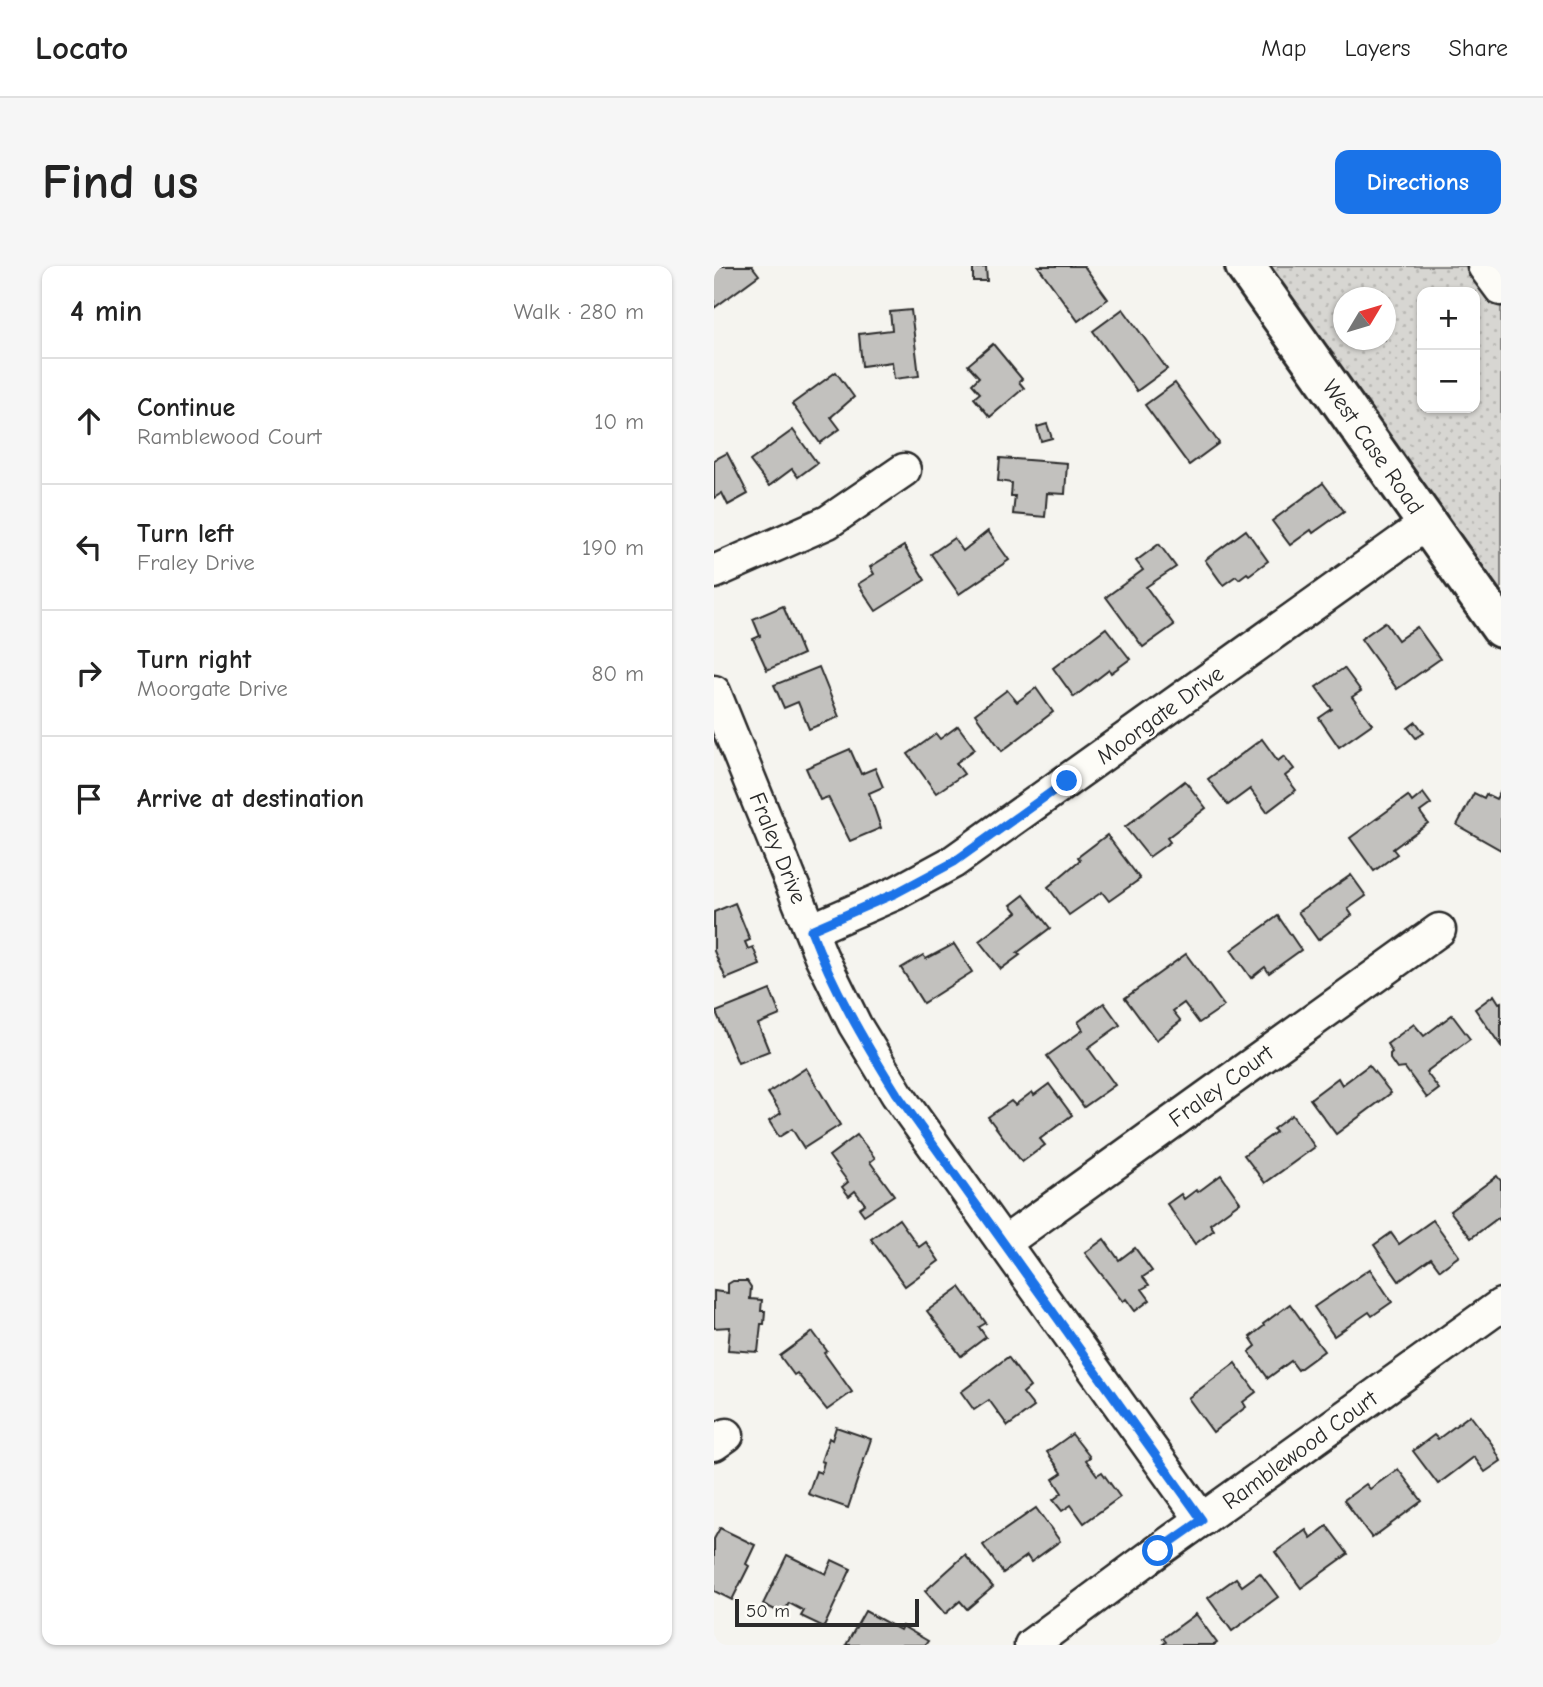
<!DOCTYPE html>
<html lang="en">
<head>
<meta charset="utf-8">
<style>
  :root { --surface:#fff; --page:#f6f6f6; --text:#222; --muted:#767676; --line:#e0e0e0; --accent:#1a73e8 }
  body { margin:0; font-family:"Comic Neue",sans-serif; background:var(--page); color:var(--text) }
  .controls { position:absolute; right:21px; top:21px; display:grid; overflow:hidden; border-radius:14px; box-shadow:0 2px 5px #0004 }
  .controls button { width:63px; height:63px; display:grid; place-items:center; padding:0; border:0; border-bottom:2px solid var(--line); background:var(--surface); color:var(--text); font:35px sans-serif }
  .compass { position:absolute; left:619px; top:21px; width:63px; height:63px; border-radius:50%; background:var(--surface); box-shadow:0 2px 5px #0004; rotate:52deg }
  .scale { position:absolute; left:21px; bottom:18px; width:184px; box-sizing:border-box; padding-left:7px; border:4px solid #2b2b2b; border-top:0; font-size:19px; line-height:24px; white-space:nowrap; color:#2b2b2b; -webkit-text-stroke:5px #fdfcf7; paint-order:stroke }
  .stop { position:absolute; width:21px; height:21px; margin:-16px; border:5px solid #1a73e8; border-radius:50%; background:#fff }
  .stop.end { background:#1a73e8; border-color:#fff; box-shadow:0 2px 7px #0008 }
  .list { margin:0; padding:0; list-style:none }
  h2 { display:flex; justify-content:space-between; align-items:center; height:91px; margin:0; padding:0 28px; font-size:30px }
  h2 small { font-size:23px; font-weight:400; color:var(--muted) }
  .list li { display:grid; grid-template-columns:46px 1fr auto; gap:21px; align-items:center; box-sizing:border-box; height:126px; padding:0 28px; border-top:2px solid var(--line) }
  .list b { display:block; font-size:26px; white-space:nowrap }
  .list p { margin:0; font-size:23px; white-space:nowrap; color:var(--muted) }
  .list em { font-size:23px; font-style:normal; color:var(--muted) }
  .icon { flex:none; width:38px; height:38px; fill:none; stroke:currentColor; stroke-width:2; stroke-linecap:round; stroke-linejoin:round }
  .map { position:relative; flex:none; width:787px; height:1379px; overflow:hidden; border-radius:14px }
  header { display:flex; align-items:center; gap:42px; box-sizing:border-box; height:98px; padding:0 35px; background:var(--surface); border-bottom:2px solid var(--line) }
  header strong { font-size:33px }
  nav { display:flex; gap:38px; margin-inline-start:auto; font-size:24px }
  .intro { display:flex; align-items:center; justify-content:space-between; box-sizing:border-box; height:168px; padding:0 42px }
  h1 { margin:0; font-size:49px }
  .button { padding:18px 32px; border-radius:14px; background:var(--accent); color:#fff; font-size:24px; font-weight:700 }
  main { display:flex; gap:42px; padding:0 42px }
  aside { flex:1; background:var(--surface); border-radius:14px; box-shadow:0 2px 5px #0004 }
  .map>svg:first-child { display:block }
  .grass { fill:url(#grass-dots); stroke:#81807e; stroke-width:2; fill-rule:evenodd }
  .building { fill:#c2c1be; stroke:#2b2b2b; stroke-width:2 }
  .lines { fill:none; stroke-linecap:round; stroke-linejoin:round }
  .minor-casing { stroke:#2b2b2b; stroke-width:37 }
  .major-casing { stroke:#2b2b2b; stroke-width:44 }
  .minor { stroke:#fdfcf7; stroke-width:32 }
  .major { stroke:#fdfcf7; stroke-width:38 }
  .route { stroke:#1a73e8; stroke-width:9 }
  .labels { text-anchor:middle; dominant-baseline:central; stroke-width:5; stroke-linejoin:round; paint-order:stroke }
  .street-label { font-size:23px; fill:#2b2b2b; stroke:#fdfcf7 }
</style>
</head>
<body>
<header>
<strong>Locato</strong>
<nav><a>Map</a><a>Layers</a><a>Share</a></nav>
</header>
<div class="intro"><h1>Find us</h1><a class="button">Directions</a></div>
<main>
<aside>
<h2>4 min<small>Walk · 280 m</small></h2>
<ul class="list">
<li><svg class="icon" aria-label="ahead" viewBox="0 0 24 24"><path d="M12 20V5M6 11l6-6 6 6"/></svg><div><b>Continue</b><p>Ramblewood Court</p></div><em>10 m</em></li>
<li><svg class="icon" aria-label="left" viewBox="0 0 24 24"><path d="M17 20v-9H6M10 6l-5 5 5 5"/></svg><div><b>Turn left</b><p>Fraley Drive</p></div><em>190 m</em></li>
<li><svg class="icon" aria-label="right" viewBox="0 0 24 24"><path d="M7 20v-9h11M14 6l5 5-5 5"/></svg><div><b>Turn right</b><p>Moorgate Drive</p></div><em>80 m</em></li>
<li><svg class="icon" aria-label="arrive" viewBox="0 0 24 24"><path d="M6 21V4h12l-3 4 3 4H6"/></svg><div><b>Arrive at destination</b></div></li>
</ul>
</aside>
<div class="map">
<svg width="787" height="1379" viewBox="0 0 787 1379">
  <defs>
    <pattern id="grass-dots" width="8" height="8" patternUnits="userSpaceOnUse" patternTransform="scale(1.75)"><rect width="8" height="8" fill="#d7d6d2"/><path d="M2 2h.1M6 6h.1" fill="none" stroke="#b9b8b4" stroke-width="1.8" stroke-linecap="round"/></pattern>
  </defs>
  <rect width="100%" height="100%" fill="#f5f4ef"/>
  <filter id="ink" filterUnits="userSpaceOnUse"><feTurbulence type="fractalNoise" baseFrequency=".0143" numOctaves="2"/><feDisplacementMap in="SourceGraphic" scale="14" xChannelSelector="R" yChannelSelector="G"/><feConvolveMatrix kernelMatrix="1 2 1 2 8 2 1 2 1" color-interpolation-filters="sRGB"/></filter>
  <g filter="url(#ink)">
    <path class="grass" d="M551 0H760L787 38V325ZM708 26H761V142H708ZM629 32H671V74H629Z"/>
    <g class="building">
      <polygon points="0,0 38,0 45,9 0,42"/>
      <polygon points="324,0 370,0 394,33 364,55"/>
      <polygon points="272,1 273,15 259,15 259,2"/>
      <polygon points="409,43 453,103 423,125 379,65"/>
      <polygon points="197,44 205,110 180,113 178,96 148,100 145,68 178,64 176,46"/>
      <polygon points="279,78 308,113 305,116 310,122 276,151 260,132 266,127 258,118 265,111 254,99"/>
      <polygon points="122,106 140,131 117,151 126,163 106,177 78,138"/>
      <polygon points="461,117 505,177 475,199 431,139"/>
      <polygon points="333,158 338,172 327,175 323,161"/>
      <polygon points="79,164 103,197 84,211 78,203 55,220 36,195"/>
      <polygon points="13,187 34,228 14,239 8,227 0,232 0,194"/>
      <polygon points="286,192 353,197 351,228 333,227 331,251 299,248 301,230 297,230 298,217 284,215"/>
      <polygon points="609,217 630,245 599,267 597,264 576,279 558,255"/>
      <polygon points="532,264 554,295 535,309 533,307 525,313 522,310 509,319 491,294"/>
      <polygon points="274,265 295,294 245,328 217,288 240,272 249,285"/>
      <polygon points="445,278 462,301 432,321 460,359 429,381 392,331 429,304 422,295"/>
      <polygon points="190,280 211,314 162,345 144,318 160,308 156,301"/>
      <polygon points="69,340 89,388 53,404 39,373 46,370 39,353"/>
      <polygon points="671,356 684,374 703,361 726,393 683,423 647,373"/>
      <polygon points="392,362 416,393 397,407 395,404 360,431 339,402"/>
      <polygon points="105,401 125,451 95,463 84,436 70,442 60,419"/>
      <polygon points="630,402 647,425 638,431 658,458 625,481 605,452 618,443 602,421"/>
      <polygon points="322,422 339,446 288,485 261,448 293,424 303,436"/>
      <polygon points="702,456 710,467 702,472 694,462"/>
      <polygon points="244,460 261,483 242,497 250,508 222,527 194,488 222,468 226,473"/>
      <polygon points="548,473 564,495 570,490 580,503 571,510 582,524 553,546 536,523 514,539 494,513"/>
      <polygon points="136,483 147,508 161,502 169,521 155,527 167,562 136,575 114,531 106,534 92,502"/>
      <polygon points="471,515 492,542 453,572 456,576 435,591 411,561"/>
      <polygon points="787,524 787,584 743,559 760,527 770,532 772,528 782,533"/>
      <polygon points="709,527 717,538 706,546 714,557 679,583 683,588 660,605 636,572 694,530 698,536"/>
      <polygon points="393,569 426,613 395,635 388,626 355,649 334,621 366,594 364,591"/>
      <polygon points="637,609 652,630 634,643 638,649 604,674 584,646"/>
      <polygon points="310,629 336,662 303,687 306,689 287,703 265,675 303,646 297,639"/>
      <polygon points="21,637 36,674 31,676 34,683 39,681 46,699 12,713 0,685 0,646"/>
      <polygon points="564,650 587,684 555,707 551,701 537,712 517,684"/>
      <polygon points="240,678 258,706 209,737 187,702 209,689 212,693"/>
      <polygon points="472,688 510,740 485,757 470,737 459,745 467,755 442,774 411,732"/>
      <polygon points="56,724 66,749 44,758 55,785 24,797 2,746"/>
      <polygon points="780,729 785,737 787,736 787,780 761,743"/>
      <polygon points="390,737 406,759 374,782 401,819 370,841 333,790 369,764 364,756"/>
      <polygon points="738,749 756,773 712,806 725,823 713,832 691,802 683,803 676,793 676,788 678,786 673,778 700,758 710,770"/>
      <polygon points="655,799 677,827 622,868 596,833 624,812 628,819"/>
      <polygon points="92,802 126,859 90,882 78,863 65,871 55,855 67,847 54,827"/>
      <polygon points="335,818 358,849 326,873 331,879 308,896 274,851 297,835 301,839 318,826 320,829"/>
      <polygon points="578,849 601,881 551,917 530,889 562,866 559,863"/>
      <polygon points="143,869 161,892 156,896 180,929 150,949 145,942 151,938 141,925 135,930 128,921 134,916 115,890"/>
      <polygon points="507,909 526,936 496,958 500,964 481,978 453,938 467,928 470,933 482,924 484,926"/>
      <polygon points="783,910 787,915 787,956 784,952 757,972 736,945"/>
      <polygon points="185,953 205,981 212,976 225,995 191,1020 157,973"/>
      <polygon points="719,954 745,990 726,1004 717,992 685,1015 660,979 677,967 685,978"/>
      <polygon points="390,973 405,994 421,982 438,1005 429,1011 435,1019 428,1023 436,1034 421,1045 412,1033 409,1036 371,987"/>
      <polygon points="656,1003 678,1036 658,1050 655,1046 620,1070 600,1041"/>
      <polygon points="19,1015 33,1015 37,1021 36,1033 48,1034 47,1045 51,1045 50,1058 47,1058 44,1086 14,1084 16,1061 0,1062 0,1025 14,1027 14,1018"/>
      <polygon points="246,1021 272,1057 265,1061 272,1071 247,1090 213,1045"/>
      <polygon points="576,1038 610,1085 584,1104 577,1095 554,1112 535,1086 542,1080 536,1071 550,1060 549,1058"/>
      <polygon points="99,1066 113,1085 110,1087 138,1126 113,1144 83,1107 80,1109 66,1090"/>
      <polygon points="294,1091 316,1121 309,1127 320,1141 294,1160 275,1134 260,1144 247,1126"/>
      <polygon points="521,1097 542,1126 529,1136 532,1141 499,1166 474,1132"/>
      <polygon points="756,1149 778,1178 787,1195 771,1206 760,1191 724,1218 699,1185 720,1169 724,1173"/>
      <polygon points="122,1161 157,1173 134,1242 94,1228 102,1205 107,1207 110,1196 107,1195 115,1172 118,1174"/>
      <polygon points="358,1168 376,1191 372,1194 383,1209 388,1206 406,1231 370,1257 357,1239 348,1245 339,1234 348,1227 339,1213 348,1207 333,1186"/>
      <polygon points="684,1203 708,1235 658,1272 630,1234 652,1218 656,1223"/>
      <polygon points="322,1242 346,1275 317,1296 313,1290 289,1307 269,1279"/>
      <polygon points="613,1260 634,1288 587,1322 561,1286 592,1264 597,1272"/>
      <polygon points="6,1262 41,1279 32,1298 35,1300 18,1334 0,1325 0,1273"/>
      <polygon points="73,1289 112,1308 118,1294 137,1303 110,1361 87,1350 90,1345 75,1337 69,1348 49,1338"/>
      <polygon points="251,1289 279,1321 253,1343 246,1335 231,1348 211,1325"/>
      <polygon points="546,1307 564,1331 518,1365 494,1332 522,1312 528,1320"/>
      <polygon points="151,1345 186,1364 188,1360 214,1375 211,1379 132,1379"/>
      <polygon points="482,1348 503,1377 500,1379 448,1379 452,1376 449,1372"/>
    </g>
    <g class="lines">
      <g class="minor-casing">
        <g id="minor">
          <polyline points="770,0 787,23"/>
          <polyline points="0,306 114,256 190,204"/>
          <polyline points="0,426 107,690 141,759 183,828 488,1254"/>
          <polyline points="97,664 182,627 239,596 712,258"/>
          <polyline points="290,977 725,664"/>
          <polyline points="0,1178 13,1169"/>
          <polyline points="317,1379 444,1285 787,1039"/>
        </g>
      </g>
      <g class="major-casing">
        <polyline id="major" points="531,0 787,362"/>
      </g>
      <use href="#minor" class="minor"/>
      <use href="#major" class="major"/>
    </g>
  </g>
  <g class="lines" filter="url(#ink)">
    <path class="route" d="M353 515 240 596 182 627 97 664C119 722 150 775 183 828L488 1254 444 1285"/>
  </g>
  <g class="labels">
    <g class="street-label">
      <text transform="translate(659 181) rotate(55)">West Case Road</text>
      <text transform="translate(446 449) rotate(-36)">Moorgate Drive</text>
      <text transform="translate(64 582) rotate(68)">Fraley Drive</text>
      <text transform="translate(507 820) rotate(-36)">Fraley Court</text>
      <text transform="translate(586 1184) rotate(-36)">Ramblewood Court</text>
    </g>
  </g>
</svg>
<div class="controls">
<button>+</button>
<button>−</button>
</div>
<svg class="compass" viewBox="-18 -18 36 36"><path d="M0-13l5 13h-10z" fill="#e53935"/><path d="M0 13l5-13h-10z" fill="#767676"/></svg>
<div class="scale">50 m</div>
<div class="stop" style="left:444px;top:1285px"></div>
<div class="stop end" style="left:353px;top:515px"></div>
</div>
</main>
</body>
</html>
